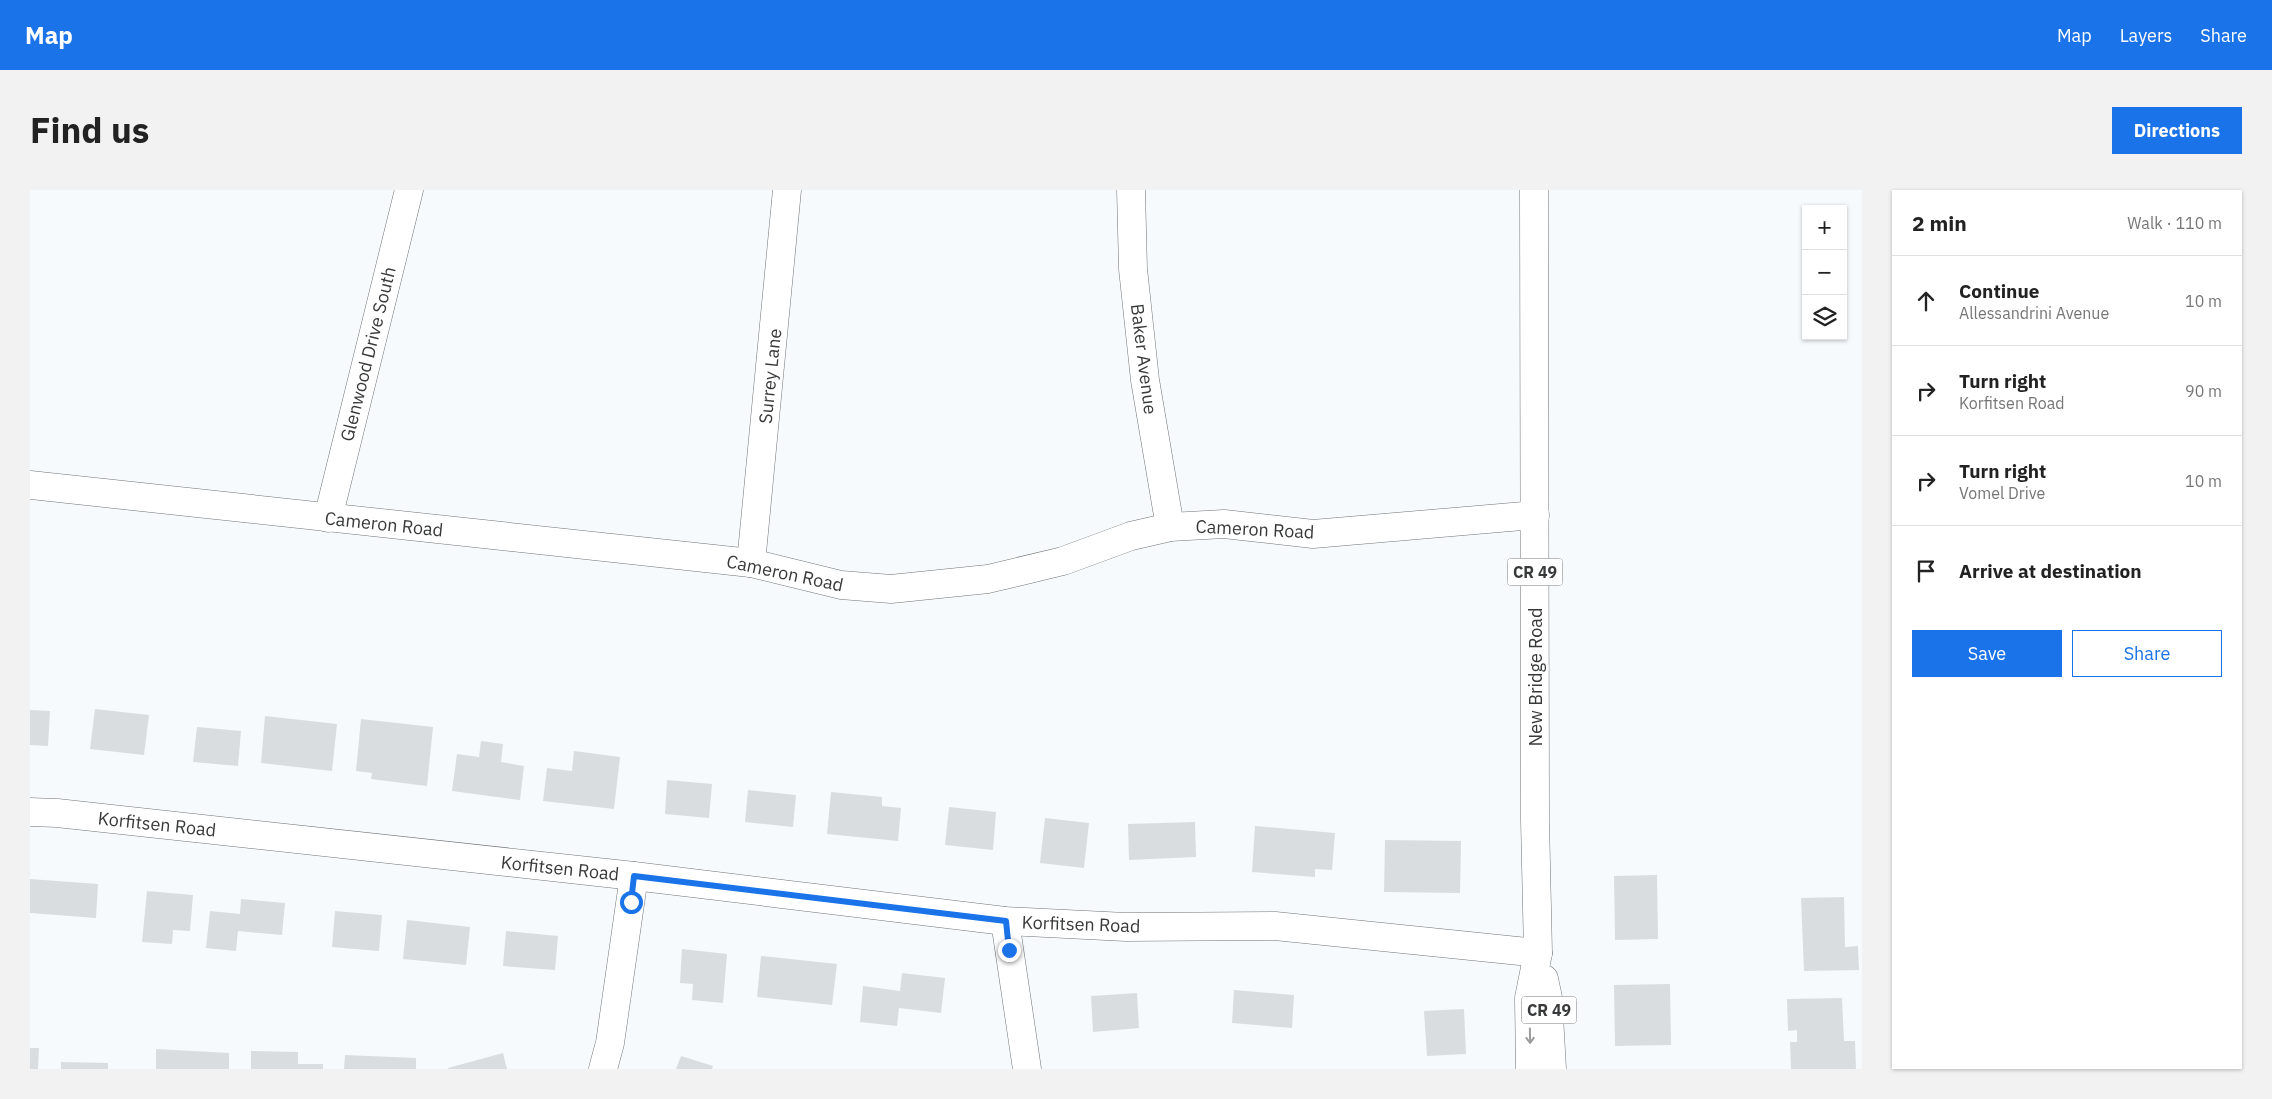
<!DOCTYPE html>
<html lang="en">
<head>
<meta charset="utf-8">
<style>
  :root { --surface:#fff; --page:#f2f2f2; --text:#222; --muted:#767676; --line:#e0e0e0; --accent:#1a73e8 }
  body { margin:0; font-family:"IBM Plex Sans",sans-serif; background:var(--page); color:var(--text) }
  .controls { position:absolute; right:15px; top:15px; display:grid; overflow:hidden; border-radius:0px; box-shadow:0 1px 4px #0004 }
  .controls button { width:45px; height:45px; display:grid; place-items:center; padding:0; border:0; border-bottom:1px solid var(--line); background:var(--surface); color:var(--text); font:25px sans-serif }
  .stop { position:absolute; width:15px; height:15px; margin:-11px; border:4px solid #1a73e8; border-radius:50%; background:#fff }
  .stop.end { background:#1a73e8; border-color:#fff; box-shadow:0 1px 5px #0008 }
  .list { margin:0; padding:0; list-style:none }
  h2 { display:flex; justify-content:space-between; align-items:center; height:65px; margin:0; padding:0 20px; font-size:21px }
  h2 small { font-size:16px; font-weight:400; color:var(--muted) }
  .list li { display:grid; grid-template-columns:32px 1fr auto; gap:15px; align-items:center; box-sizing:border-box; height:90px; padding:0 20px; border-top:1px solid var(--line) }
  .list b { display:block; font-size:19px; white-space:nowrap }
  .list p { margin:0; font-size:16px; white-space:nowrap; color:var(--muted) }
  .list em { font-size:16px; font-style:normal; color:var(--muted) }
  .actions { display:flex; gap:10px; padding:15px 20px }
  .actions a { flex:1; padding:11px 0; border:1px solid var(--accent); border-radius:0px; text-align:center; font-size:18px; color:var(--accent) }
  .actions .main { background:var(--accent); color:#fff }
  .icon { flex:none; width:28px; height:28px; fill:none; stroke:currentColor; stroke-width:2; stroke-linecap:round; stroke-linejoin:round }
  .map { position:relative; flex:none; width:1832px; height:879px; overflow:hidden; border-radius:0px }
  header { display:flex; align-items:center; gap:30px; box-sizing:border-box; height:70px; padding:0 25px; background:var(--accent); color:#fff }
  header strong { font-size:24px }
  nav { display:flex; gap:28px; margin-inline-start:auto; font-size:18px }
  .intro { display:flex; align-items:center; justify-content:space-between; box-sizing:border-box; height:120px; padding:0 30px }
  h1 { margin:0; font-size:35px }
  .button { padding:12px 22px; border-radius:0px; background:var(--accent); color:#fff; font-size:18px; font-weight:700 }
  main { display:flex; gap:30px; padding:0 30px }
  aside { flex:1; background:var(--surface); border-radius:0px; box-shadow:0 1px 4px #0004 }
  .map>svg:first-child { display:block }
  .building { fill:#dadde0 }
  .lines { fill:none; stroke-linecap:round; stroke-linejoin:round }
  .minor-casing { stroke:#717476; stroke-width:29 }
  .primary-casing { stroke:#717476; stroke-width:29 }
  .minor { stroke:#fff; stroke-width:28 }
  .primary { stroke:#fff; stroke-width:28 }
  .oneway { stroke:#9c9c9c }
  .route { stroke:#1a73e8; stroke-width:6 }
  .labels { text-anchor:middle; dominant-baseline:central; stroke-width:5; stroke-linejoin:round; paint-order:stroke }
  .shield { fill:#fff; stroke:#747475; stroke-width:1 }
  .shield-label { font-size:16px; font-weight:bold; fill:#38393a }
  .street-label { font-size:18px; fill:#38393a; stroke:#fff }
</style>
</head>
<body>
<header>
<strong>Map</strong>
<nav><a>Map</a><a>Layers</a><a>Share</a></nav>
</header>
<div class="intro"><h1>Find us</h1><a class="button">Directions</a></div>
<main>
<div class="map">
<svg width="1832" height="879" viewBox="0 0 1832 879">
  <rect width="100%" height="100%" fill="#f7fafd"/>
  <g class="building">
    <polygon points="65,519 119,525 114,565 60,559"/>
    <polygon points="0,520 20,521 18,556 0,555"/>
    <polygon points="235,526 307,534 302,581 231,573"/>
    <polygon points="331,529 403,537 397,596 341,589 342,583 326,581"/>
    <polygon points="167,537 211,541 208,576 163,572"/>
    <polygon points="451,551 473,554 471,572 494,576 490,610 422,601 427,564 449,567"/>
    <polygon points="544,561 590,567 584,619 513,611 517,578 542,581"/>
    <polygon points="637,590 682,594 679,628 635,624"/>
    <polygon points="718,600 766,605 763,637 715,632"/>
    <polygon points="801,602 852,607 852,616 871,618 868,651 797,644"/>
    <polygon points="919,617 966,622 963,660 915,655"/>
    <polygon points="1015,628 1059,633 1054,678 1010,673"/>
    <polygon points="1165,632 1166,667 1099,670 1098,634"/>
    <polygon points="1225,636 1305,643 1302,680 1285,679 1285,687 1222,682"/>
    <polygon points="1355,650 1431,651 1430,703 1354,702"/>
    <polygon points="1627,685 1628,749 1585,750 1584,686"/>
    <polygon points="0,689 68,694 66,728 0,723"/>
    <polygon points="117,701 163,705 160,741 143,740 142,754 112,752"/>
    <polygon points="1814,707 1815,757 1828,756 1829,780 1774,781 1771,708"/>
    <polygon points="211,709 255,713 252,745 208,741 206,761 176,758 180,721 210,724"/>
    <polygon points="305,721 352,725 349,761 302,757"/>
    <polygon points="377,730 440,737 436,775 373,769"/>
    <polygon points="476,741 528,746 525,780 473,776"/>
    <polygon points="652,759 697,764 693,813 662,810 663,794 650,793"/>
    <polygon points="731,766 807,774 802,815 727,807"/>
    <polygon points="872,783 915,788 911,823 869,818 867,836 830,832 833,796 870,801"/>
    <polygon points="1640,794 1641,855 1585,856 1584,795"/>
    <polygon points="1204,800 1264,805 1262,838 1202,833"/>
    <polygon points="1107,803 1109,838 1063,842 1061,806"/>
    <polygon points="1812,808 1814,851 1825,851 1826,879 1761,879 1760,852 1767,852 1767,840 1758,841 1757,809"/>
    <polygon points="1434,819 1436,864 1397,866 1394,821"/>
    <polygon points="0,858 9,858 8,879 0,879"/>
    <polygon points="126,859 199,863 199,879 126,879"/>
    <polygon points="221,861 268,862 268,874 293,874 293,879 221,879"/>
    <polygon points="473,863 477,879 418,879 418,878"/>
    <polygon points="315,865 386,868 386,879 314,879"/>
    <polygon points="651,866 683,876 682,879 646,879"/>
    <polygon points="31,872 78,873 78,879 31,879"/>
  </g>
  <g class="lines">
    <g class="minor-casing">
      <g id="minor">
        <polyline points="1101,0 1103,79 1115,190 1140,337"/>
        <polyline points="0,295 721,373 811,395 861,399 958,389 1033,371 1101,346 1140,337 1194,334 1283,344 1505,325"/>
        <polyline points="298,328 379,0"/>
        <polyline points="721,373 757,0"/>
        <polyline points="0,622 27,623 604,686 975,731 1096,737 1245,736 1508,763"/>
        <polyline points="975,731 997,879"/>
        <polyline points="573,879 580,853 604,686"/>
      </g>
    </g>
    <g class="primary-casing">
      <g id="primary">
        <polyline points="1514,789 1518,808 1522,879"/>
        <polyline points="1500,879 1499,808 1508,763 1505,630 1504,0"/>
      </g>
    </g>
    <use href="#minor" class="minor"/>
    <use href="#primary" class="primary"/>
  </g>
  <defs><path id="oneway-shaft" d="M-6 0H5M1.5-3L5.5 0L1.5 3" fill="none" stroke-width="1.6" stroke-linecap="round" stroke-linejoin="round" transform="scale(1.25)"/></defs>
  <use class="oneway" href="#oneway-shaft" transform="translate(1500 846) rotate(89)"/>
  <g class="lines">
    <polyline class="route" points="601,712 604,686 976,731 979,760"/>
  </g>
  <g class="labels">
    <g class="shield">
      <rect x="1477.5" y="368.5" width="55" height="27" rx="4"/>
      <rect x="1491.5" y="806.5" width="55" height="27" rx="4"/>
    </g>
    <g class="shield-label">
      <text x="1505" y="382">CR 49</text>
      <text x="1519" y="820">CR 49</text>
    </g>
    <g class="street-label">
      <text transform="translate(338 164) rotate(-76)">Glenwood Drive South</text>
      <text transform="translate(1114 169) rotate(83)">Baker Avenue</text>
      <text transform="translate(740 186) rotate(-84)">Surrey Lane</text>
      <text transform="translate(354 334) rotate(6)">Cameron Road</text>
      <text transform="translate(1225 339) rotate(3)">Cameron Road</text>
      <text transform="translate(755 383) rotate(12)">Cameron Road</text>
      <text transform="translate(1505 487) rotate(-90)">New Bridge Road</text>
      <text transform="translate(127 634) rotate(6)">Korfitsen Road</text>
      <text transform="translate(530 678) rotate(6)">Korfitsen Road</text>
      <text transform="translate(1051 734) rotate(2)">Korfitsen Road</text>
    </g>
  </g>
</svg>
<div class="controls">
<button>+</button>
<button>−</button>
<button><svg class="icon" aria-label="layers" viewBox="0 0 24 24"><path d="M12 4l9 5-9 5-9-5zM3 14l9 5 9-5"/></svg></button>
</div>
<div class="stop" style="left:601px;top:712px"></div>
<div class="stop end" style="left:979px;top:760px"></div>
</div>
<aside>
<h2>2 min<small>Walk · 110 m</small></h2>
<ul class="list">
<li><svg class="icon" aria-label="ahead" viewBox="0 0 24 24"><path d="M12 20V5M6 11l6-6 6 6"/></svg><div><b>Continue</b><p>Allessandrini Avenue</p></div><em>10 m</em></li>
<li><svg class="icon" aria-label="right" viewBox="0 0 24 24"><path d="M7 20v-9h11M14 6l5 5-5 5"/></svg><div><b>Turn right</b><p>Korfitsen Road</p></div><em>90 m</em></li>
<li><svg class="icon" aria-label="right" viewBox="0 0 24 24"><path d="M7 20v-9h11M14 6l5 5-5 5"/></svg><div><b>Turn right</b><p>Vomel Drive</p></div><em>10 m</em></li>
<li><svg class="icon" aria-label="arrive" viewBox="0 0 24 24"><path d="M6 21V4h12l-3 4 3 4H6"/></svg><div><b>Arrive at destination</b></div></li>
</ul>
<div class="actions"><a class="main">Save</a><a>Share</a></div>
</aside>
</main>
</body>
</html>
